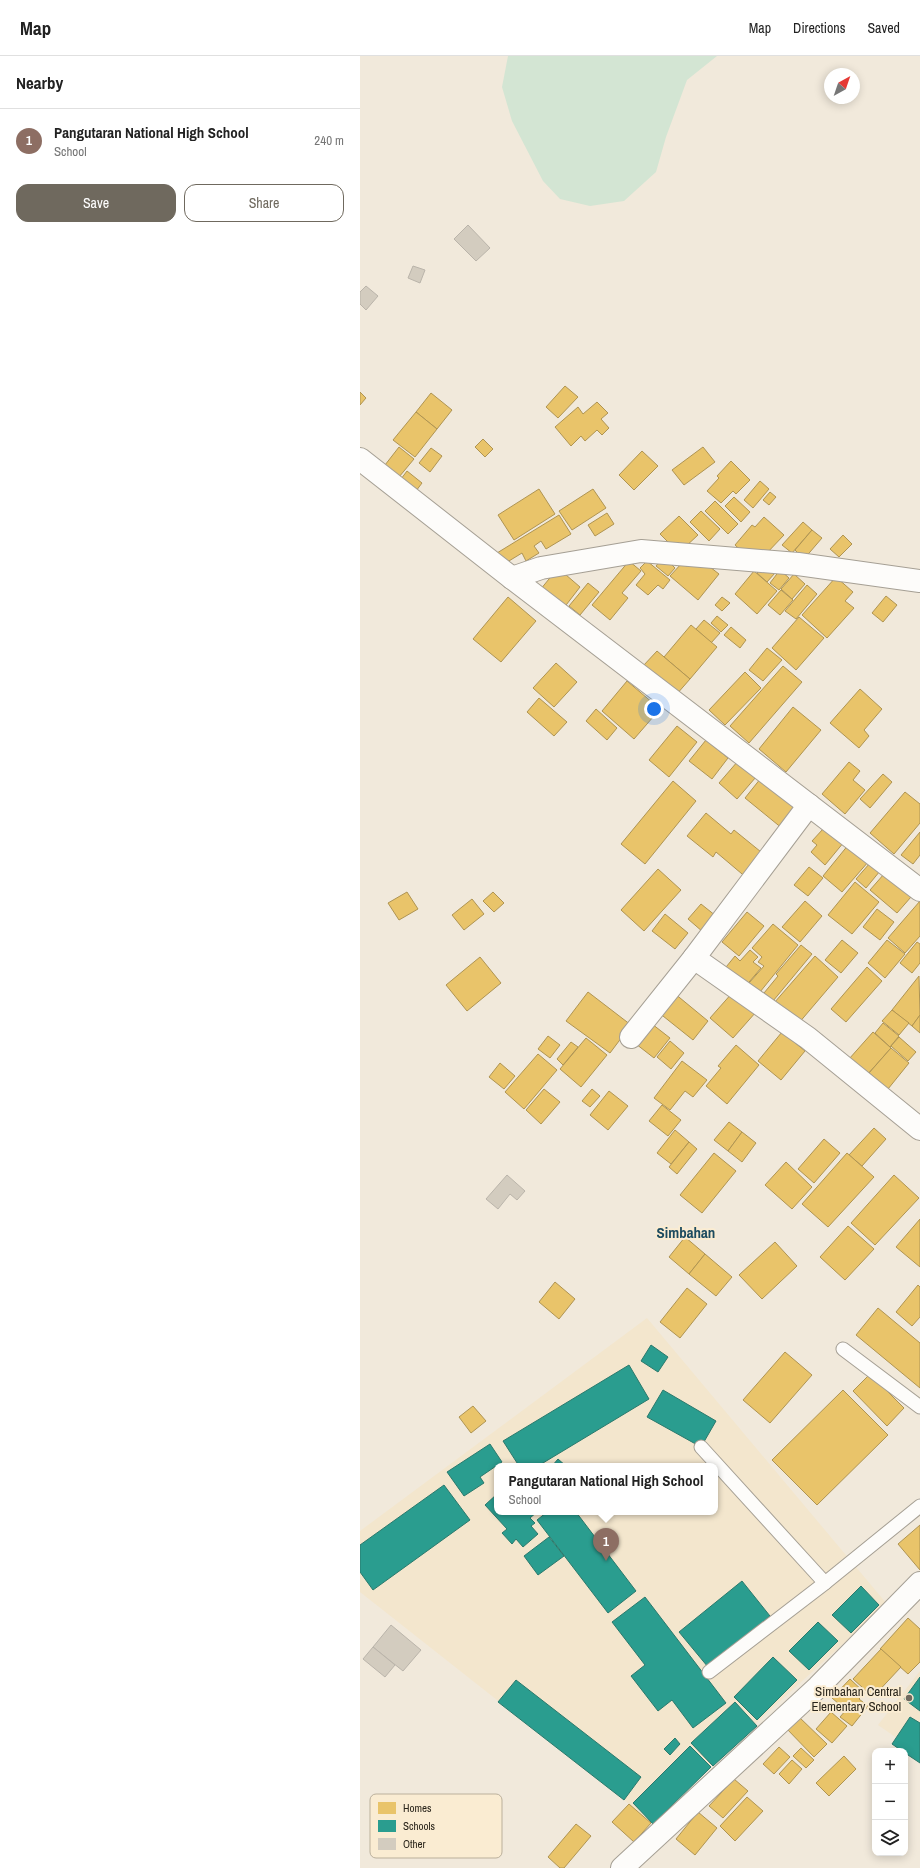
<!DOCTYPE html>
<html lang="en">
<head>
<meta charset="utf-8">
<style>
  :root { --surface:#fff; --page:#f6f6f6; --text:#222; --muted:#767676; --line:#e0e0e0; --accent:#6f695e }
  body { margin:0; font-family:"Archivo Narrow",sans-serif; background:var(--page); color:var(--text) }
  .controls { position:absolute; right:12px; bottom:12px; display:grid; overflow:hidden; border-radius:8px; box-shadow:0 2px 10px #0003 }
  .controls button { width:36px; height:36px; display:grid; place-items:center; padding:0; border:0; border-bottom:1px solid var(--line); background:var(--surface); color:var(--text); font:20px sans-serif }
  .compass { position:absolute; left:464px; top:12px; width:36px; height:36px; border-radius:50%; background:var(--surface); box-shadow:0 2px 10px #0003; rotate:40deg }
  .you { position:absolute; left:294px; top:653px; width:14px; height:14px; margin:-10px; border:3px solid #fff; border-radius:50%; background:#1a73e8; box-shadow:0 0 0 6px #1a73e833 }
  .badge { display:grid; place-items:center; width:26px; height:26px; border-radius:50%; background:var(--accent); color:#fff; font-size:13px; font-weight:700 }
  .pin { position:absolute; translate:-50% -33px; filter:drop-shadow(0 1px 2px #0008) }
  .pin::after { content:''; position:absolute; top:21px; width:14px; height:12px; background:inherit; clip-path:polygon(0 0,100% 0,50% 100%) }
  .popup { position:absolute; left:134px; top:1407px; width:224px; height:52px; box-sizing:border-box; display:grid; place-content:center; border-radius:8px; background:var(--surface); filter:drop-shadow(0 1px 3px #0005); font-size:13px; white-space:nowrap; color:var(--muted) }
  .popup b { font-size:15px; color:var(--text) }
  .popup::after { content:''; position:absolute; left:50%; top:100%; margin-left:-8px; border:8px solid transparent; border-top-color:var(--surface) }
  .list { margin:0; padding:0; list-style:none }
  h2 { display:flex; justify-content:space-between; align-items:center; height:52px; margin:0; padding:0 16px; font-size:17px }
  h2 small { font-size:13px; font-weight:400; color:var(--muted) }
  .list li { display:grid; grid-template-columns:26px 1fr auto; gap:12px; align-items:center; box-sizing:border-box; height:64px; padding:0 16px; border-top:1px solid var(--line) }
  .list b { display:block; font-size:15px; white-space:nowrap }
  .list p { margin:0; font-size:13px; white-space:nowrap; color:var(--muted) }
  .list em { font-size:13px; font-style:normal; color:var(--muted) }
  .actions { display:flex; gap:8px; padding:12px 16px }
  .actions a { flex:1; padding:9px 0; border:1px solid var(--accent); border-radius:12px; text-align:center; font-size:14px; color:var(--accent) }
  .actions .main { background:var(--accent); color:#fff }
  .icon { flex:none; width:22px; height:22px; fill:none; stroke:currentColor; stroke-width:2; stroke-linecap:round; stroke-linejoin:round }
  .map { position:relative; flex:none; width:560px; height:1812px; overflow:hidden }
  header { display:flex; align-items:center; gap:24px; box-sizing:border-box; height:56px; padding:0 20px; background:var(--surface); border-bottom:1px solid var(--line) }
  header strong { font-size:19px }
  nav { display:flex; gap:22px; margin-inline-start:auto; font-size:14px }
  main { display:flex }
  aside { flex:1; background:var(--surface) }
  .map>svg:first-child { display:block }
  .built { fill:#f3e6cd; fill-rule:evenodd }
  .green { fill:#d3e5d3 }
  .homes { fill:#e9c46a; stroke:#af9452 }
  .schools { fill:#2a9d8f; stroke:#2a796c }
  .building { fill:#d3ccbf; stroke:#bab4aa }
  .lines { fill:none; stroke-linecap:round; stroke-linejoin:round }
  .lane-casing { stroke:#a59f94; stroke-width:15 }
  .street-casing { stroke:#a59f94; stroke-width:24 }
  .lane { stroke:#fdfcfa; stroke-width:13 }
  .street { stroke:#fdfcfa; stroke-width:22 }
  .poi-dot { fill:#6f695e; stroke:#faecd2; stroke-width:1.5 }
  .labels { text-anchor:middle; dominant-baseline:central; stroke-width:4; stroke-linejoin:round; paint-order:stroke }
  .poi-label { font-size:13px; fill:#29241a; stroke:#faecd2; text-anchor:end }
  .quarter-label { font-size:15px; font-weight:bold; fill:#1c4b5f; stroke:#faecd2 }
  .key { fill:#faecd2; stroke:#bbb09b; stroke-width:1 }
  .key-label { font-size:11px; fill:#29241a }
</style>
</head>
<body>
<header>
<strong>Map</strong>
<nav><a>Map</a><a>Directions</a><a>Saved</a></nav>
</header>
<main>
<aside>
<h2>Nearby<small></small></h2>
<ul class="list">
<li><span class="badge" style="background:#8d6e63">1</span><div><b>Pangutaran National High School</b><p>School</p></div><em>240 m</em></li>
</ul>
<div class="actions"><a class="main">Save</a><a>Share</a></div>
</aside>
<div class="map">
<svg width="560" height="1812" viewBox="0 0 560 1812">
  <rect width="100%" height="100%" fill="#f1e9db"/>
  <g class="built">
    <path d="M287 1262 527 1548 343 1715 293 1767 0 1536V1475ZM137 1410H355V1456H137Z"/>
    <polygon points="560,1615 560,1698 518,1669"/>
  </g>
  <polygon class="green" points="148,0 357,0 327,24 306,81 296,116 264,145 230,150 200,143 183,125 152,65 142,31"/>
  <g class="homes">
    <polygon points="205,330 218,341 198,362 186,351"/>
    <polygon points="0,336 6,342 0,349"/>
    <polygon points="71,337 92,354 77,373 56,356"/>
    <polygon points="237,346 248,357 241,363 249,372 242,379 237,374 225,385 221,380 211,390 195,371 218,351 223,358"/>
    <polygon points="56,356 77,373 55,401 33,384"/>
    <polygon points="123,383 133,393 125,401 115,391"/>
    <polygon points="39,391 54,403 39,421 25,409"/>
    <polygon points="343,391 355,406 324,429 312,414"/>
    <polygon points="71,392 82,400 70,416 59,407"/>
    <polygon points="282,395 298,410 274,434 259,419"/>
    <polygon points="371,405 390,424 376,438 373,435 361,447 347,435 359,422 357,420"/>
    <polygon points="47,415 62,427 53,439 38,427"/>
    <polygon points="400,425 409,433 393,452 384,444"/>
    <polygon points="179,433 195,458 154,484 138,459"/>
    <polygon points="233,433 246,452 212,474 199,455"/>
    <polygon points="410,436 416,441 409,449 403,444"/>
    <polygon points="374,441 390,456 381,466 365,450"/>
    <polygon points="355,445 378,468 368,478 345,455"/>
    <polygon points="341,455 360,473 349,485 330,466"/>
    <polygon points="247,457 254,468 235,480 228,469"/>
    <polygon points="199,459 211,478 186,493 181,485 174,490 179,497 166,505 162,497 144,508 137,497"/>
    <polygon points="319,460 338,479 324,492 318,486 313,491 300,478"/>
    <polygon points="404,461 424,479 405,499 387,500 375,489 392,469 395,471"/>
    <polygon points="443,466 452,474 432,497 422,489"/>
    <polygon points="452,474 462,482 444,503 435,494"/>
    <polygon points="483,479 492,488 479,501 470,493"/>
    <polygon points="307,504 315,512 308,520 296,510 300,505 304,508"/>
    <polygon points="269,505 281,515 262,537 268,542 250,564 232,549"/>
    <polygon points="287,505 310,524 303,533 298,529 288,539 276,529 285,518 280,512"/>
    <polygon points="322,507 326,510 350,511 359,518 338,544 310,520"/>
    <polygon points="198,512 220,531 203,553 180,534"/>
    <polygon points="402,512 410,513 415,517 407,526 397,517"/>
    <polygon points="420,514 429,522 419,534 410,527"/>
    <polygon points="394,515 417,535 397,558 375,538"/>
    <polygon points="434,518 445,528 432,543 421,533"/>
    <polygon points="476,521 493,536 485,545 494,552 467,582 442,559"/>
    <polygon points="228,527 239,536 220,559 209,550"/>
    <polygon points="447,529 457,538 436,563 425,555"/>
    <polygon points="421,534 433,544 420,559 408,549"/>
    <polygon points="526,540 537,549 523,566 512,557"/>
    <polygon points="148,541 176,565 141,606 113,583"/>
    <polygon points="362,541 370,547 362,555 355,549"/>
    <polygon points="357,560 368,569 361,576 351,567"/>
    <polygon points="439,561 464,582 436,614 412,592"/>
    <polygon points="344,564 360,577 351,587 336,573"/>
    <polygon points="331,569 357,591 330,623 304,601"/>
    <polygon points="371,571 386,584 380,592 364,579"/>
    <polygon points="407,592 422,604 403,625 389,614"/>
    <polygon points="297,595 330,623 316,639 283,610"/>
    <polygon points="196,607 217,626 194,651 173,632"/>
    <polygon points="423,610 442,626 389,687 370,670"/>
    <polygon points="385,616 401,632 365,669 349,654"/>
    <polygon points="267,625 300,653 274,683 242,655"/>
    <polygon points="500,633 522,653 504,674 509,680 499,692 470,667"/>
    <polygon points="179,642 207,666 194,680 167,656"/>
    <polygon points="433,651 461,674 426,716 399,693"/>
    <polygon points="236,653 257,672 247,684 226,665"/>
    <polygon points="317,670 337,686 309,721 289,704"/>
    <polygon points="346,684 368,702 352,723 329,705"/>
    <polygon points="378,705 396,721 377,743 359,727"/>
    <polygon points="489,706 500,715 493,724 505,734 485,758 462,738"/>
    <polygon points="523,718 532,726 510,752 500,743"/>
    <polygon points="401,722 439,753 423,773 385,742"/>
    <polygon points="313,725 336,745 285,808 261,788"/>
    <polygon points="545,736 560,748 560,767 534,798 510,777"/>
    <polygon points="346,757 371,778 374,774 406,800 388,823 356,796 353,801 327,780"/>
    <polygon points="463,773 467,777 470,774 484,786 465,809 451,796 457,789 452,785"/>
    <polygon points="560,776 560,799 553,808 541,799"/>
    <polygon points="489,788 509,805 482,836 463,820"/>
    <polygon points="510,807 520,815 506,832 496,823"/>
    <polygon points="449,811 463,822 448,840 434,829"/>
    <polygon points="298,813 321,834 284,875 261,854"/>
    <polygon points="524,818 551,841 537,857 510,834"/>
    <polygon points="495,826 519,846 492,878 468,859"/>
    <polygon points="47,836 58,853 39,864 28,847"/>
    <polygon points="133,836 144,847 134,856 123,845"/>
    <polygon points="112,843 124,858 104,874 92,859"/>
    <polygon points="445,845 462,860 440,886 422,871"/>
    <polygon points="560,845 560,880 545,897 528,882"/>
    <polygon points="341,848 356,860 343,876 328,863"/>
    <polygon points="517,853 534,866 520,884 503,871"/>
    <polygon points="387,856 404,870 379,900 362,886"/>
    <polygon points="305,858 328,877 315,893 292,875"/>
    <polygon points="413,868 438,889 400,936 389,927 404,910 398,906 402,901 392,892"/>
    <polygon points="482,884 498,897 481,917 465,904"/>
    <polygon points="527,884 545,898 525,922 508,907"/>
    <polygon points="557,886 560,888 560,907 552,917 540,907"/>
    <polygon points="441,889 452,898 413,945 404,937 418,920 416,918"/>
    <polygon points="390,894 398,901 393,906 401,912 384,932 362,916 375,900 380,905"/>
    <polygon points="455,900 478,921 438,968 414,947"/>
    <polygon points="120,901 141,927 107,955 86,929"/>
    <polygon points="507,911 522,925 486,966 471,953"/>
    <polygon points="559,920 560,959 552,970 532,954"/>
    <polygon points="228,936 271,969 250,997 206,965"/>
    <polygon points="373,936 396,956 373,982 350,962"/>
    <polygon points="314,937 348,965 333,984 298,956"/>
    <polygon points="532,954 549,967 539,979 522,965"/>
    <polygon points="560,959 560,977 552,970"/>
    <polygon points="523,967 539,980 530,991 515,977"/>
    <polygon points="292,968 310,982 294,1002 276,988"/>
    <polygon points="422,976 445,995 421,1024 398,1005"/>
    <polygon points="513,976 531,992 507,1019 489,1003"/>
    <polygon points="188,980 200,989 190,1002 178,993"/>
    <polygon points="539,981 556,996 548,1005 531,990"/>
    <polygon points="226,982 247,999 221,1031 200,1013"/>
    <polygon points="310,985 324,997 311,1013 297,1001"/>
    <polygon points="211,986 218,991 203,1009 197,1003"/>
    <polygon points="376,989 399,1009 367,1048 346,1030 361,1012 358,1010"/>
    <polygon points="531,992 549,1007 528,1033 509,1017"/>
    <polygon points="178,998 197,1014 164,1053 145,1036"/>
    <polygon points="322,1005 347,1024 333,1041 325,1035 310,1054 294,1042"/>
    <polygon points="140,1007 155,1020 144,1033 129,1021"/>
    <polygon points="184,1033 200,1046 181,1068 166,1054"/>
    <polygon points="232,1033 240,1040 230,1051 222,1045"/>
    <polygon points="249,1035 268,1050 248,1074 230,1059"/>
    <polygon points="302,1049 321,1064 308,1080 289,1065"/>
    <polygon points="369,1066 382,1076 368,1095 354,1084"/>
    <polygon points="514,1072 526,1083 502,1110 489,1099"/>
    <polygon points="315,1074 329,1086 311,1108 297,1097"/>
    <polygon points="382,1076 396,1087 382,1106 368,1095"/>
    <polygon points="464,1083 480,1097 454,1127 438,1113"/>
    <polygon points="329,1086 337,1093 317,1118 309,1111"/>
    <polygon points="354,1097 376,1115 342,1157 320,1139"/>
    <polygon points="487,1097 514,1121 468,1171 442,1148"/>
    <polygon points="426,1106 452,1131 432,1153 405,1129"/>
    <polygon points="534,1119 559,1142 515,1189 491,1167"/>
    <polygon points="560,1163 560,1211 536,1191"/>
    <polygon points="488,1170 514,1193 485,1224 460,1201"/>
    <polygon points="325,1181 345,1198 329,1218 309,1201"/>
    <polygon points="415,1186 437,1210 402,1243 379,1219"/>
    <polygon points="345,1198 372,1221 356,1240 329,1218"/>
    <polygon points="195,1226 215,1243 199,1263 179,1246"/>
    <polygon points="558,1229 560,1231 560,1261 552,1270 536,1256"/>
    <polygon points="327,1232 347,1248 320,1282 300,1266"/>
    <polygon points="518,1252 560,1287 560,1332 496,1279"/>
    <polygon points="425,1296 452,1319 410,1367 383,1344"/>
    <polygon points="510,1318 544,1352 527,1370 493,1335"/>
    <polygon points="483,1334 528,1379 457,1449 412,1404"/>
    <polygon points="113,1350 126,1365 111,1377 99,1361"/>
    <polygon points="560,1469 560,1514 538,1488"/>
    <polygon points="548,1562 560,1573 560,1606 548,1618 520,1593"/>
    <polygon points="521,1593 541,1611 513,1641 493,1623"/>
    <polygon points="490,1623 505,1637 499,1643 508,1650 492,1670 480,1661 486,1654 472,1642"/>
    <polygon points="471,1656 487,1670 472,1687 456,1673"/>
    <polygon points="438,1660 467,1688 454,1701 426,1672"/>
    <polygon points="419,1691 430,1701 414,1718 403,1708"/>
    <polygon points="441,1692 454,1704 446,1712 433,1700"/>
    <polygon points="484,1700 496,1713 469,1740 456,1727"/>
    <polygon points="432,1704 442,1713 429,1728 419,1718"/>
    <polygon points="374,1723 388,1735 363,1762 349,1750"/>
    <polygon points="387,1741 403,1755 375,1785 360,1770"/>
    <polygon points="269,1748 291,1767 274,1786 252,1766"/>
    <polygon points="338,1756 357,1772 335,1799 316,1783"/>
    <polygon points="216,1768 231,1780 204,1812 200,1812 188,1801"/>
  </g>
  <g class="schools">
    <polygon points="291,1289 308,1301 298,1316 281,1305"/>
    <polygon points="269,1309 289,1343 178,1410 159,1410 143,1385"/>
    <polygon points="303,1334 356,1365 341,1391 287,1361"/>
    <polygon points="130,1388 142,1406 120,1421 124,1427 104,1440 87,1416"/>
    <polygon points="198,1403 206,1410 192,1410"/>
    <polygon points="84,1429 110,1464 13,1534 0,1516 0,1489"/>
    <polygon points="137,1438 137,1456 177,1456 170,1462 175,1467 171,1470 178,1478 163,1491 156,1483 152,1488 142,1477 147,1473 125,1449"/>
    <polygon points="187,1456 216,1456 276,1535 248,1557 177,1464"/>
    <polygon points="189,1481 204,1500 178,1519 164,1500"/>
    <polygon points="382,1525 410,1560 348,1611 319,1576"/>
    <polygon points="501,1530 519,1549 491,1577 472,1559"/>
    <polygon points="285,1541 366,1647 333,1672 312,1644 298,1655 271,1620 285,1609 252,1566"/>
    <polygon points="458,1566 478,1585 449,1614 429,1595"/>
    <polygon points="413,1601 437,1624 397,1664 374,1641"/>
    <polygon points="560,1621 560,1655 544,1643"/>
    <polygon points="156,1624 281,1721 264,1744 138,1646"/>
    <polygon points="375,1646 397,1670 353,1710 331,1687"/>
    <polygon points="550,1661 560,1667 560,1707 545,1697 545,1695 542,1695 532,1688"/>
    <polygon points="315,1682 320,1688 310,1699 304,1693"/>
    <polygon points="330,1690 351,1711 293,1768 273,1747"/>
  </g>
  <g class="building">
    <polygon points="108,169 130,192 116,205 94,183"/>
    <polygon points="53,210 65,214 60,227 48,222"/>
    <polygon points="6,230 18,240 6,254 0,248 0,236"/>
    <polygon points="147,1119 165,1135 157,1144 150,1138 138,1153 126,1143"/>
    <polygon points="31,1569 61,1594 43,1615 13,1591"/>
    <polygon points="13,1591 35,1609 25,1621 3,1603"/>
  </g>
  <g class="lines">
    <g class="lane-casing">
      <g id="lane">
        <polyline points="483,1293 560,1351"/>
        <polyline points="341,1391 465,1527 560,1450"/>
        <polyline points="349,1616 465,1527"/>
      </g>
    </g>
    <g class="street-casing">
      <g id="street">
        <polyline points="0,403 152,522 560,834"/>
        <polyline points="152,522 181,512 281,495 438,508 560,525"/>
        <polyline points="334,902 448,982 560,1073"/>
        <polyline points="271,981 334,902 449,749"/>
        <polyline points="262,1812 458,1631 560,1527"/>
      </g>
    </g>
    <use href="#lane" class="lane"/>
    <use href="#street" class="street"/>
  </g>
  <circle class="poi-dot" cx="549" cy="1642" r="4"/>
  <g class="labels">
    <g class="poi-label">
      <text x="541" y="1635">Simbahan Central<tspan x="541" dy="15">Elementary School</tspan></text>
    </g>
    <g class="quarter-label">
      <text x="326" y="1176">Simbahan</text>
    </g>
  </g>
  <rect x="10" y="1738" width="132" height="64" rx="6" class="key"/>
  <rect x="18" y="1746" width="18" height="12" fill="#e9c46a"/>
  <rect x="18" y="1764" width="18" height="12" fill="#2a9d8f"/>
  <rect x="18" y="1782" width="18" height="12" fill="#d3ccbf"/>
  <g class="key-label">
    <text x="43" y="1756">Homes</text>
    <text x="43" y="1774">Schools</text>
    <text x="43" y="1792">Other</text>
  </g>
</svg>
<div class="controls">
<button>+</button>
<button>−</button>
<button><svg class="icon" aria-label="layers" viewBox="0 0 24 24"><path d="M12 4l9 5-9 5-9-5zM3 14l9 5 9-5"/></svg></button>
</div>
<svg class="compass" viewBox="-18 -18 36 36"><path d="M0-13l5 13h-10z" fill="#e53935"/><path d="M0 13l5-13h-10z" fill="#767676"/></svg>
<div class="you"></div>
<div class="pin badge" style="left:246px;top:1505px;background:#8d6e63">1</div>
<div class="popup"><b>Pangutaran National High School</b>School</div>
</div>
</main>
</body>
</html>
